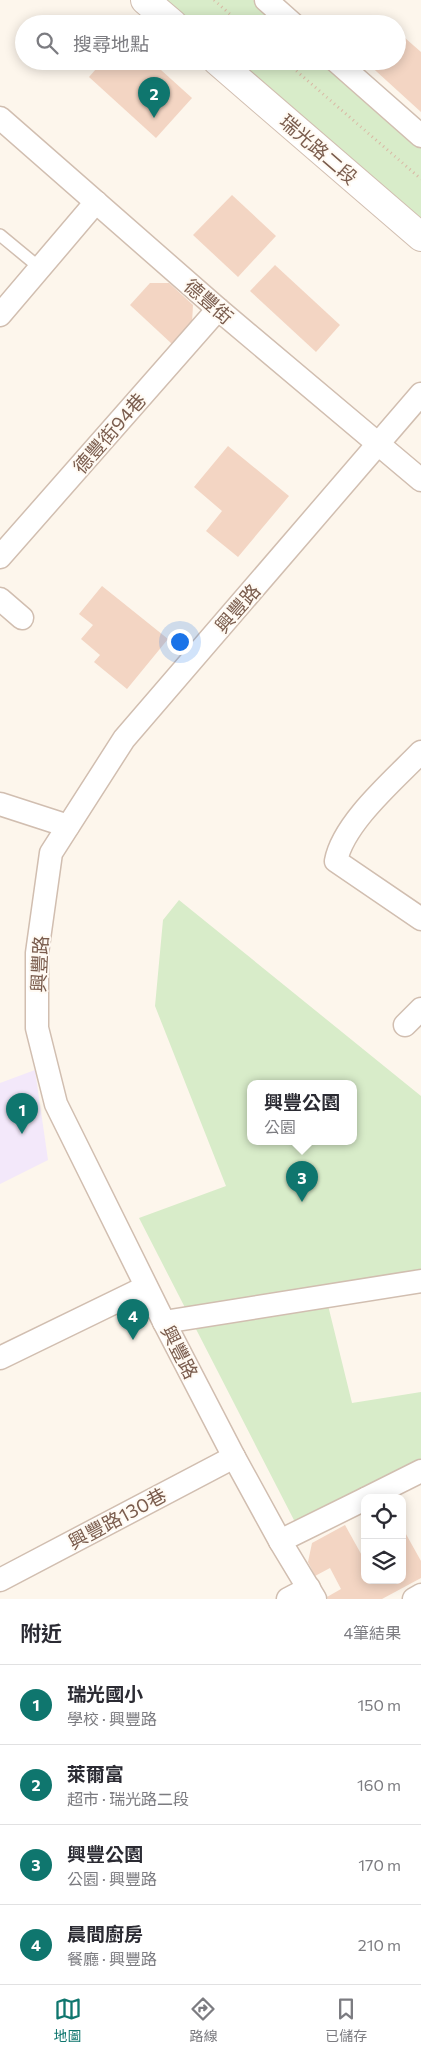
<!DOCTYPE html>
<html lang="zh-TW">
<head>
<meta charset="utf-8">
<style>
  :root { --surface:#fff; --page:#f2f2f3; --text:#2b2b33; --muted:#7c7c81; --line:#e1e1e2; --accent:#0f766e }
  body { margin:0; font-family:Commissioner,"Noto Sans TC",sans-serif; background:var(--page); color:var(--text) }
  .controls { position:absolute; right:15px; bottom:15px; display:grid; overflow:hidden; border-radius:10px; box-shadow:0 2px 12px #0003 }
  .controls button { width:45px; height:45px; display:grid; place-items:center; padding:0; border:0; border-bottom:1px solid var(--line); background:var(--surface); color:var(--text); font:25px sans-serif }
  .you { position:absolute; left:179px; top:641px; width:18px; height:18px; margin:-12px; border:4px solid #fff; border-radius:50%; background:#1a73e8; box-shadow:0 0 0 8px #1a73e833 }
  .badge { display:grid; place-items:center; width:32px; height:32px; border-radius:50%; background:var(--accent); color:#fff; font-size:16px; font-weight:700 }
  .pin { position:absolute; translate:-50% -41px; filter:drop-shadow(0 1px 2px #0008) }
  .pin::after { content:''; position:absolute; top:26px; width:18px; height:15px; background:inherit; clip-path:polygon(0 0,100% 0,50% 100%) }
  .popup { position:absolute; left:247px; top:1080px; width:110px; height:65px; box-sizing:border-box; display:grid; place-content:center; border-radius:10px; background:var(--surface); filter:drop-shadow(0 1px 4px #0005); font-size:16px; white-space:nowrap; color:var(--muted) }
  .popup b { font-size:19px; color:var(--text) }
  .popup::after { content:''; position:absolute; left:50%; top:100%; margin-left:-10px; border:10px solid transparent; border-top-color:var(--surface) }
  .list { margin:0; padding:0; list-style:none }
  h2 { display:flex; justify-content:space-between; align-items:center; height:65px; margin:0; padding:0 20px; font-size:21px }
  h2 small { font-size:16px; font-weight:400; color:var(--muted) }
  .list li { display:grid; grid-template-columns:32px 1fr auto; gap:15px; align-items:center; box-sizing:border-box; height:80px; padding:0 20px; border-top:1px solid var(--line) }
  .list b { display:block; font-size:19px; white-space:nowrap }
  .list p { margin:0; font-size:16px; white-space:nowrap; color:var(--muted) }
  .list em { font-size:16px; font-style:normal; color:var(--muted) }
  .icon { flex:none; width:28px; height:28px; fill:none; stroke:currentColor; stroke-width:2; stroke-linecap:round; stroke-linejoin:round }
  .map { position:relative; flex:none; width:421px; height:1599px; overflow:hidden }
  .search { position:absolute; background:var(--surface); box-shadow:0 2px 12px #0003; left:15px; right:15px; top:15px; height:55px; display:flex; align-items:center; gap:12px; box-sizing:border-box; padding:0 18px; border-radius:28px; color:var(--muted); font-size:19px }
  .sheet { height:385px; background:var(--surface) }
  nav { display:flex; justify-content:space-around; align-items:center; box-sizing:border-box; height:70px; border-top:1px solid var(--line); background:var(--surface); font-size:14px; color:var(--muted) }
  nav a { display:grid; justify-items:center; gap:2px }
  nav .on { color:var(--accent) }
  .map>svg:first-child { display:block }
  .education { fill:#f3e8fa }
  .green { fill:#d8ecc9; fill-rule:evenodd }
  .building { fill:#f3d5c3 }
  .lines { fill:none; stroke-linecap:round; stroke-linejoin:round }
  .service-casing { stroke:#d1beb0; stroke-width:14 }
  .minor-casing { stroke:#d1beb0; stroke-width:25 }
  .tertiary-casing { stroke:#d1beb0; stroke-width:30 }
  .path { stroke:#d9b8a5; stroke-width:3; stroke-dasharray:1 4; stroke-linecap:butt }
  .service { stroke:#fff; stroke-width:11 }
  .minor { stroke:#fff; stroke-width:22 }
  .tertiary { stroke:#fff; stroke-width:28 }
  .labels { text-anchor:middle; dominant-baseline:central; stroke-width:4; stroke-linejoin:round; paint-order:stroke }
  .street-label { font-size:19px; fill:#7a5c4d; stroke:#fffaf3 }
</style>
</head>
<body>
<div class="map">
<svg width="421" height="1599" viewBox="0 0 421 1599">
  <rect width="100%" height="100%" fill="#fdf6ec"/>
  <polygon class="education" points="35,1070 48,1160 0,1184 0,1083"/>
  <g class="green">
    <polygon points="166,0 253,0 280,24 193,24"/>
    <polygon points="237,61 323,61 421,147 421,218"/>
    <path d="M179 900 421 1096V1269L325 1293 352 1403 421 1392V1463L296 1524 139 1218 226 1186 155 1006 163 920ZM251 1083H353V1141H251Z"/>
  </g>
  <g class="building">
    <polygon points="397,31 421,52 421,112 365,61 397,61"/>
    <polygon points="103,61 151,61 192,98 156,138 89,77"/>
    <polygon points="232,195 276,236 238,277 193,235"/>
    <polygon points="275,265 340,325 316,352 250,291"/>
    <polygon points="150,283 169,283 193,305 192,323 172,344 130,305"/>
    <polygon points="228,446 289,496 238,557 206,531 222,511 194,487"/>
    <polygon points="102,586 168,639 127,689 94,662 100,655 81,639 93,625 79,614"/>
    <polygon points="345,1525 365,1561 365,1580 402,1580 402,1527 421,1561 421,1578 382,1599 328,1599 327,1597 341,1589 330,1568 315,1576 308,1562 312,1543"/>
  </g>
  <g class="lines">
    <g class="service-casing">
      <polyline id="service" points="0,235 40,268"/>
    </g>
    <g class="minor-casing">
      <g id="minor">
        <polyline points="266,0 293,24"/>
        <polyline points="336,61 421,136"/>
        <polyline points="0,118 218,309 421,480"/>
        <polyline points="0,315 96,202"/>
        <polyline points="0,557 218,309"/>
        <polyline points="0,599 22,618"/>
        <path d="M421 752C395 779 343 823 336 861L421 919"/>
        <polyline points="0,804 68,826"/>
        <polyline points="405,1025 421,1009"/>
        <polyline points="164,1322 421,1281"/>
        <polyline points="0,1358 146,1287"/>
        <polyline points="367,1498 421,1471"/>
        <polyline points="280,1541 365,1499"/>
        <polyline points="0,1580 234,1457"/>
        <polyline points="288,1599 309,1588"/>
        <polyline points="315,1599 280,1541 234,1457 164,1322 56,1104 37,1028 37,953 51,853 124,739 421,394"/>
        <polyline points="414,1599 421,1595"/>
      </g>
    </g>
    <g class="tertiary-casing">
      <g id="tertiary">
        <polyline points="145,0 173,24"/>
        <polyline points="217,61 421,237"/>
      </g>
    </g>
    <g class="path">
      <polyline points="214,0 241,24"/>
      <polyline points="285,61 421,179"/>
    </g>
    <use href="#service" class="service"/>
    <use href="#minor" class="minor"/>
    <use href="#tertiary" class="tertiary"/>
  </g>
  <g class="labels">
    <g class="street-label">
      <text transform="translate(319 149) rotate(41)">瑞光路二段</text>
      <text transform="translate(209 301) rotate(41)">德豐街</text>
      <text transform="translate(109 433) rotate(-49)">德豐街94巷</text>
      <text transform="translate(237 608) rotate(-49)">興豐路</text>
      <text transform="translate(39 964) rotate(-87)">興豐路</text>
      <text transform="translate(180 1352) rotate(63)">興豐路</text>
      <text transform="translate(117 1518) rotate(-28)">興豐路130巷</text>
    </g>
  </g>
</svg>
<div class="controls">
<button><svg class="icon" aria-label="locate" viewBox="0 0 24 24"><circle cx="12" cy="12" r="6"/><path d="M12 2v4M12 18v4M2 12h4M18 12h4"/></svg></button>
<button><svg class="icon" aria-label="layers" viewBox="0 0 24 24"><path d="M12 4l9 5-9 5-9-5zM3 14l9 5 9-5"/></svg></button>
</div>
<div class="you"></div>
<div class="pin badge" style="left:22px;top:1134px">1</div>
<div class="pin badge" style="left:154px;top:118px">2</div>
<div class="pin badge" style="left:302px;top:1202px">3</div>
<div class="popup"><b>興豐公園</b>公園</div>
<div class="pin badge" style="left:133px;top:1340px">4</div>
<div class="search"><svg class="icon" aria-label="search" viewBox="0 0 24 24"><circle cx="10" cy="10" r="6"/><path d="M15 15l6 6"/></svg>搜尋地點</div>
</div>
<section class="sheet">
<h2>附近<small>4筆結果</small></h2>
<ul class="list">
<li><span class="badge">1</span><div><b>瑞光國小</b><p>學校 · 興豐路</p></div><em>150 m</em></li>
<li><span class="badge">2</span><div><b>萊爾富</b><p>超市 · 瑞光路二段</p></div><em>160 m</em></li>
<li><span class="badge">3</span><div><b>興豐公園</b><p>公園 · 興豐路</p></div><em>170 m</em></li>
<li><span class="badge">4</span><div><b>晨間廚房</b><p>餐廳 · 興豐路</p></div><em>210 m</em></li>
</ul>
</section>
<nav>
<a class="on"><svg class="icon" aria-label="map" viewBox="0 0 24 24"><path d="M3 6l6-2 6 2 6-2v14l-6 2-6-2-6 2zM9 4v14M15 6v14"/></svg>地圖</a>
<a><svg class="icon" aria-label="directions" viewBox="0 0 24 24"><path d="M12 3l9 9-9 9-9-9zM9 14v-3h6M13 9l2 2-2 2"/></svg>路線</a>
<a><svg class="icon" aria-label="saved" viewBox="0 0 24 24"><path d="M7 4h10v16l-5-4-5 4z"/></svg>已儲存</a>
</nav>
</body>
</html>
